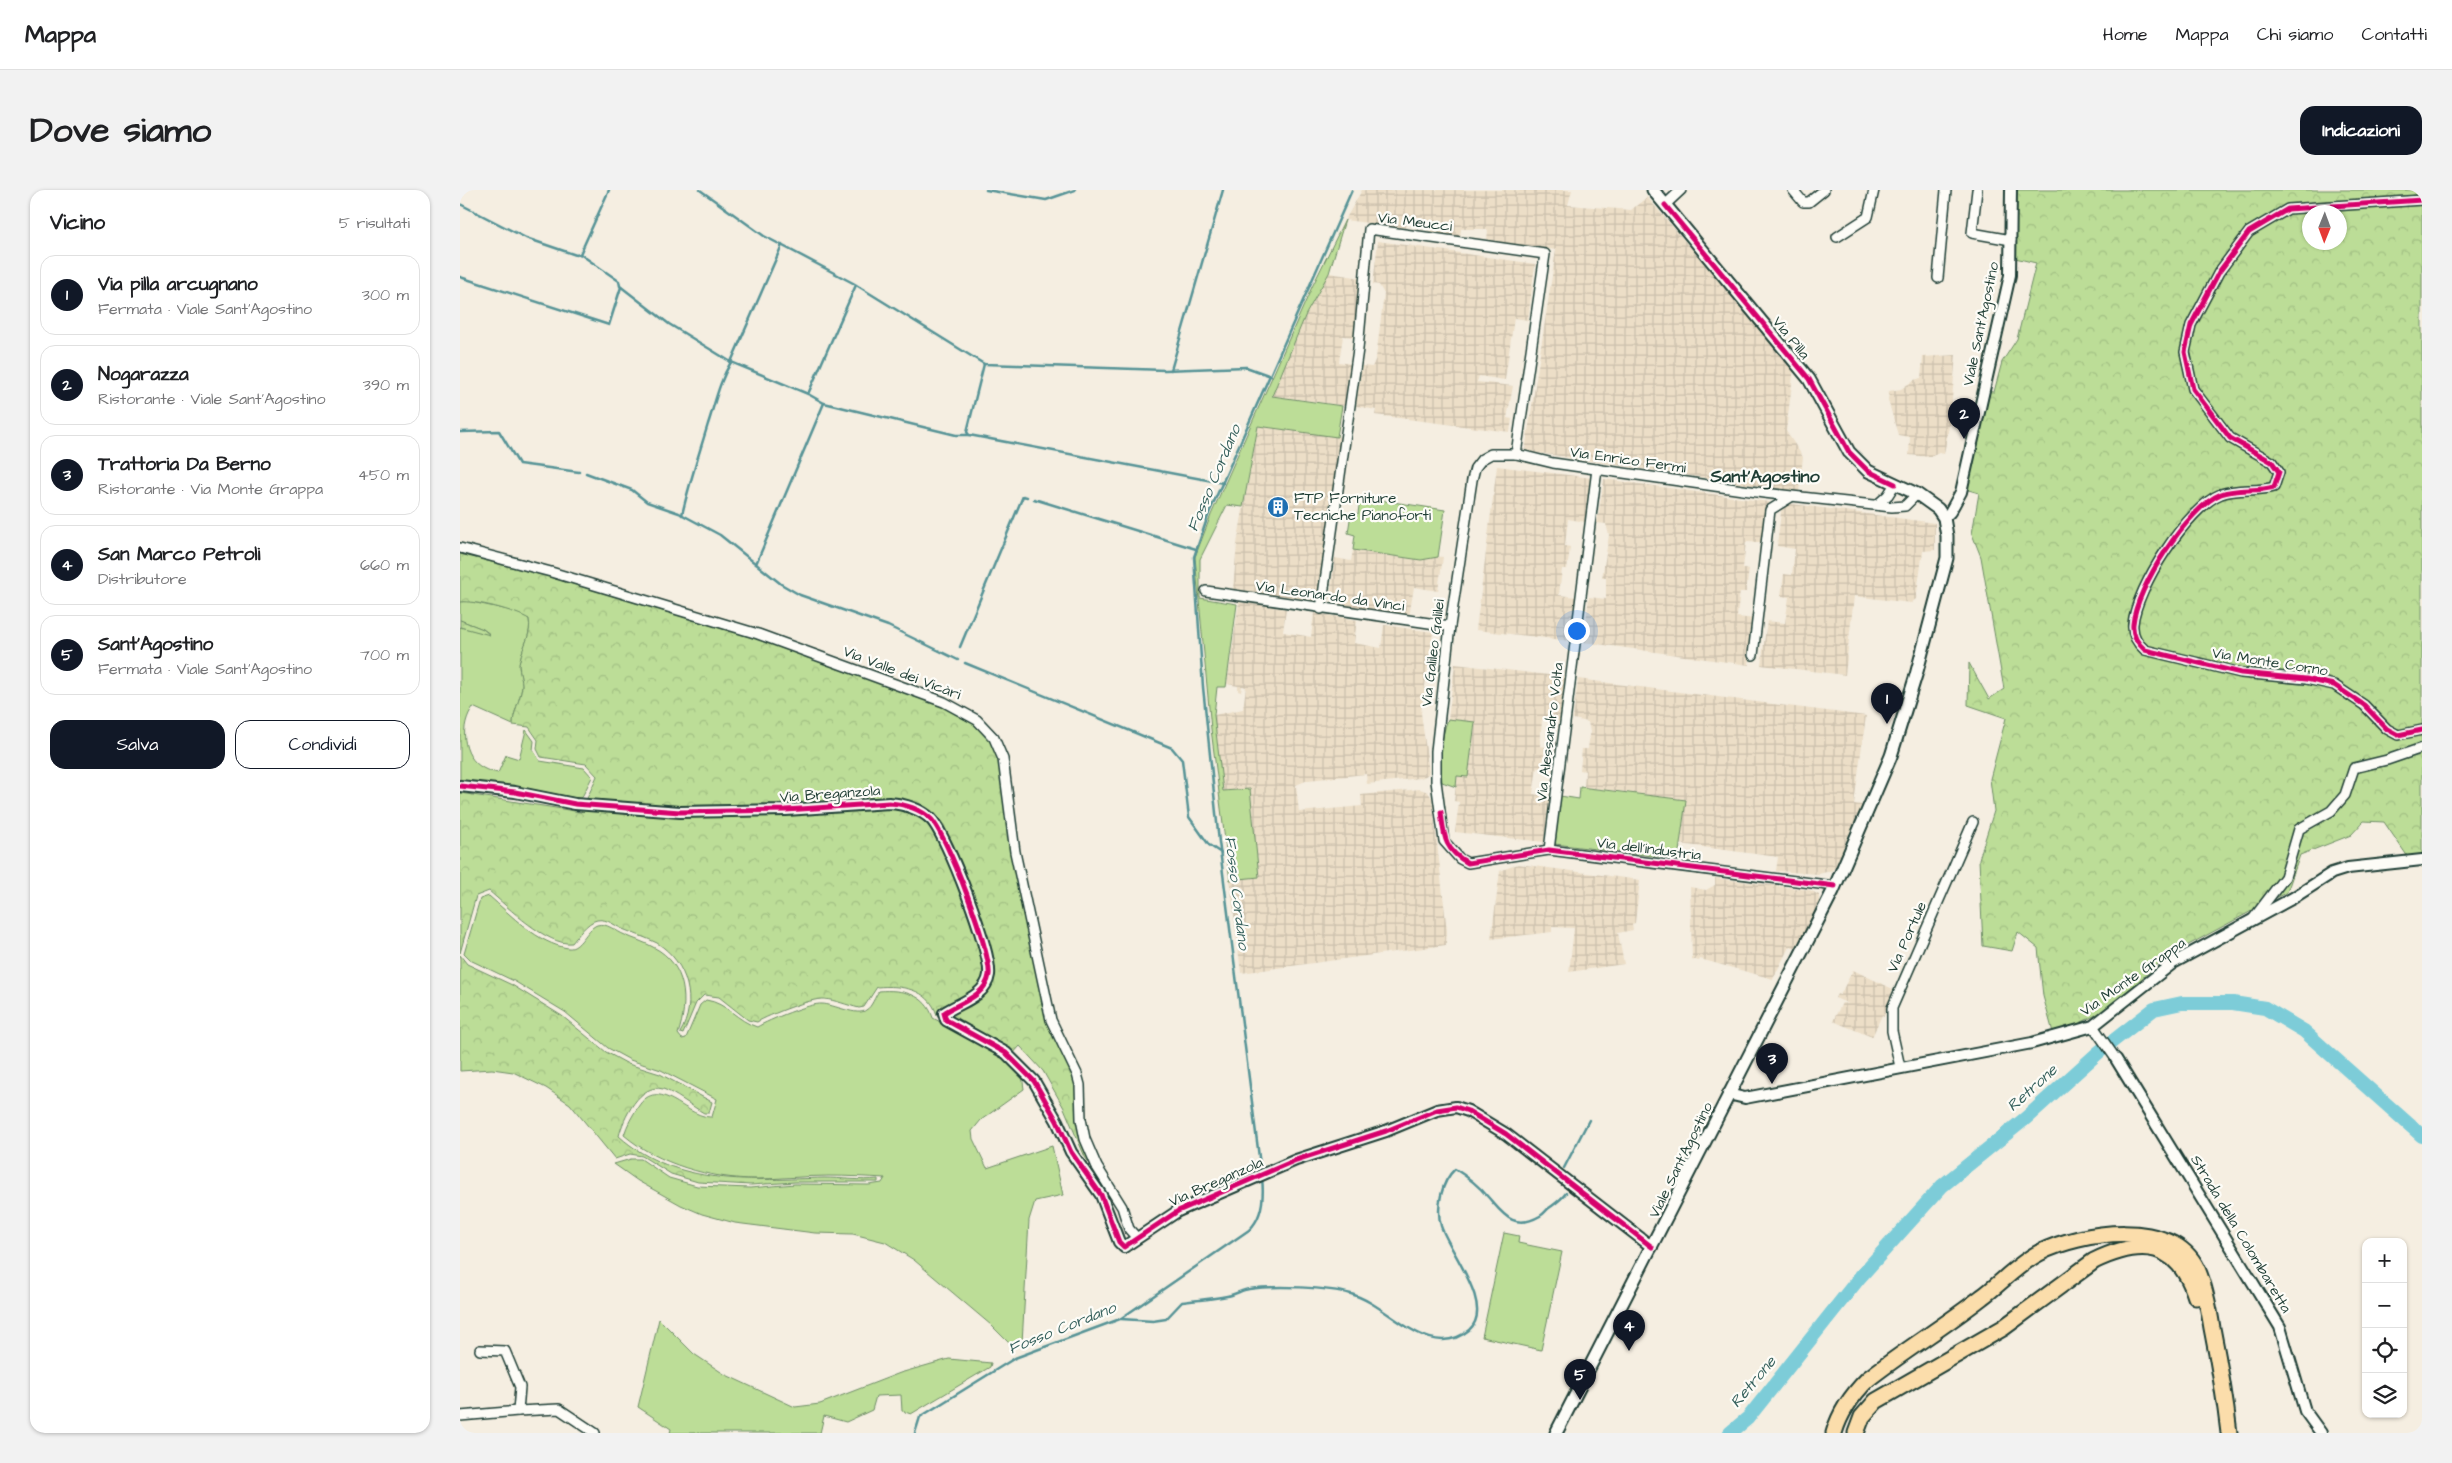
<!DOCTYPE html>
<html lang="it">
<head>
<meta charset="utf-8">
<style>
  :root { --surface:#fff; --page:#f2f2f2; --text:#202124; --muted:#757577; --line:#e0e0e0; --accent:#111827 }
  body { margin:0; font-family:"Architects Daughter",sans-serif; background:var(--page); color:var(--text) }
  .controls { position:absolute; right:15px; bottom:15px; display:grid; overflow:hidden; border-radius:10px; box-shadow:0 1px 4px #0004 }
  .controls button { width:45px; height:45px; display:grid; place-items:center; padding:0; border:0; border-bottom:1px solid var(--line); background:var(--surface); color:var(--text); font:25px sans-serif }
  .compass { position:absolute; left:1842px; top:15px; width:45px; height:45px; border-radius:50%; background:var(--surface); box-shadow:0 1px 4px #0004; rotate:181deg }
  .you { position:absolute; left:1116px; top:440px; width:18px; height:18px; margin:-12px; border:4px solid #fff; border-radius:50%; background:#1a73e8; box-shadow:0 0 0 8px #1a73e833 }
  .badge { display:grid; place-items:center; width:32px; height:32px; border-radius:50%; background:var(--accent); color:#fff; font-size:16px; font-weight:700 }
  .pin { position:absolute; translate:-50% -41px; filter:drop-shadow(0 1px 2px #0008) }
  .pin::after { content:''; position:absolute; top:26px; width:18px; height:15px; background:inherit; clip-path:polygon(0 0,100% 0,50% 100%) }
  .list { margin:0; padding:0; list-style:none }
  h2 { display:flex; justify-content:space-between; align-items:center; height:65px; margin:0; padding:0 20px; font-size:21px }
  h2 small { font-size:16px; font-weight:400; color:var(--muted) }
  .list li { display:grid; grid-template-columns:32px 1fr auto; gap:15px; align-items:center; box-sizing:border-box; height:80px; margin:0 10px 10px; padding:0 10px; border:1px solid var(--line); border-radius:15px }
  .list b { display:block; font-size:19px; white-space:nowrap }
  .list p { margin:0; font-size:16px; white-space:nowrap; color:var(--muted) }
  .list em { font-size:16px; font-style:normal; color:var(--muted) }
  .actions { display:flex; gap:10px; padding:15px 20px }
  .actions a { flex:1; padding:11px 0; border:1px solid var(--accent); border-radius:15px; text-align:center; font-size:18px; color:var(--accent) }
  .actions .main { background:var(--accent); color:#fff }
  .icon { flex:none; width:28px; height:28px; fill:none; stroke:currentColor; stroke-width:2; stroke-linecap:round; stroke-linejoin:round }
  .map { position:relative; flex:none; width:1962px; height:1243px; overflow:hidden; border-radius:15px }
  header { display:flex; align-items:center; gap:30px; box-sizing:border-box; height:70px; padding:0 25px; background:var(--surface); border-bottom:1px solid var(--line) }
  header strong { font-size:24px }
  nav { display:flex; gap:28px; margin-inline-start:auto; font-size:18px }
  .intro { display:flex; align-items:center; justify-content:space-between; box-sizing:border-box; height:120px; padding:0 30px }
  h1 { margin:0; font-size:35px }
  .button { padding:12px 22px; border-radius:15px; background:var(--accent); color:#fff; font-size:18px; font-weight:700 }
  main { display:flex; gap:30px; padding:0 30px }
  aside { flex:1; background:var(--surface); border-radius:15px; box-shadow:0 1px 4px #0004 }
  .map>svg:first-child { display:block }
  .industrial { fill:url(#industrial-grid) }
  .green { fill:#bcdd97; stroke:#6e8d66 }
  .forest { fill:url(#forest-crowns); stroke:#6e8d66; fill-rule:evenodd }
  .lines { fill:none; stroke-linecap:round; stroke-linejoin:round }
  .stream { stroke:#579396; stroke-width:2.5 }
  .river { stroke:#7dccd8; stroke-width:14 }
  .minor-casing { stroke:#1f3d34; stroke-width:12 }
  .tertiary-casing { stroke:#1f3d34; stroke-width:14 }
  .secondary-casing { stroke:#1f3d34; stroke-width:15 }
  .motorway-casing { stroke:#1f3d34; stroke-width:19 }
  .minor { stroke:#fdfcf7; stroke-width:9 }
  .tertiary { stroke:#fdfcf7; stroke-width:10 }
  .secondary { stroke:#fdfcf7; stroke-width:11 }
  .motorway { stroke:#fbddab; stroke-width:15 }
  .cycleway-casing { stroke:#fdfcf7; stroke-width:8 }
  .cycleway { stroke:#d6006c; stroke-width:5 }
  .labels { text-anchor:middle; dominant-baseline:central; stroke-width:4.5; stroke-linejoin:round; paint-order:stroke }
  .street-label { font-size:15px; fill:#1f3d34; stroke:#fdfcf7 }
  .poi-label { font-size:15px; fill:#1f3d34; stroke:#fdfcf7; text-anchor:start }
  .water-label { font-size:16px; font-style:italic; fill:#36615d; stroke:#fdfcf7 }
  .quarter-label { font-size:18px; font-weight:bold; fill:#1f3d34; stroke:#fdfcf7 }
</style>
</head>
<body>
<header>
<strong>Mappa</strong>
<nav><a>Home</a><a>Mappa</a><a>Chi siamo</a><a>Contatti</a></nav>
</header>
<div class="intro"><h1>Dove siamo</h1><a class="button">Indicazioni</a></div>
<main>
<aside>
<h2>Vicino<small>5 risultati</small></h2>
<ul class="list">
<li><span class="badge">1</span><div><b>Via pilla arcugnano</b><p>Fermata · Viale Sant'Agostino</p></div><em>300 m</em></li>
<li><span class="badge">2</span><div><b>Nogarazza</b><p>Ristorante · Viale Sant'Agostino</p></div><em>390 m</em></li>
<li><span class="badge">3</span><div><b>Trattoria Da Berno</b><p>Ristorante · Via Monte Grappa</p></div><em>450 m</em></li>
<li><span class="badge">4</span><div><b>San Marco Petroli</b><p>Distributore</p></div><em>660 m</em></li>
<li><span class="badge">5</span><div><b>Sant'Agostino</b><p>Fermata · Viale Sant'Agostino</p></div><em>700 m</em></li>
</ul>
<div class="actions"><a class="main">Salva</a><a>Condividi</a></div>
</aside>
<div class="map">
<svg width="1962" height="1243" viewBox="0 0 1962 1243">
  <defs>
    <pattern id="industrial-grid" width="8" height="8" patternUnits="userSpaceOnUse" patternTransform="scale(1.25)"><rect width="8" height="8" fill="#ecdec7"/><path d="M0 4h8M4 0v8" fill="none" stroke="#cabfac"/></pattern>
    <pattern id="forest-crowns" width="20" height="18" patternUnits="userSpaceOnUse" patternTransform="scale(1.25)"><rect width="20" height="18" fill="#bcdd97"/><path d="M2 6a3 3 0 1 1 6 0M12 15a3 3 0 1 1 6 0" fill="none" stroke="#a1bf83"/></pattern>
  </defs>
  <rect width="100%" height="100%" fill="#f5eee1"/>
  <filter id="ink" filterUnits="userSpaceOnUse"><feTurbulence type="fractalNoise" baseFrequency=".02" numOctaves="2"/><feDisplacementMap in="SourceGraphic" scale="10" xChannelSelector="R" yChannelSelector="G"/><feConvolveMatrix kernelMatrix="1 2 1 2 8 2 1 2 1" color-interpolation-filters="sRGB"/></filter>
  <g filter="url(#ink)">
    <g class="industrial">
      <polygon points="902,0 1112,0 1108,15 1171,20 1187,7 1334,178 1326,241 1343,267 1339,302 1065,261 1096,60 1027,50 1028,40 1022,39 1001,39 1000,48 969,45 970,33 965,30 946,28 945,38 885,30"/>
      <polygon points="918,51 1075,74 1068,130 1054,128 1045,190 1019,186 1017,192 1053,196 1047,228 1052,229 1050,242 915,225 916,220 896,216 902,176 912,177 916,168 924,104 919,95 913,94"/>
      <polygon points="869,83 902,88 894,147 883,146 879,172 891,174 886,216 812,206 846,124"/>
      <polygon points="1496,165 1490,231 1484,264 1479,263 1470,267 1449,265 1450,247 1438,245 1428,210 1429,201 1441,199 1454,190 1461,188 1463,167"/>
      <polygon points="798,236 881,247 858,412 773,399 777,354"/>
      <polygon points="1037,276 1132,288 1126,332 1108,329 1105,356 1110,357 1109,366 1107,379 1102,379 1099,405 1116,407 1111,451 1016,440"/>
      <polygon points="1144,289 1309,312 1305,353 1286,352 1283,378 1289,379 1286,402 1280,402 1278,417 1277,427 1295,429 1289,475 1123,452 1129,407 1146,409 1146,388 1142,388 1149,345 1146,334 1137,333"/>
      <polygon points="1325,313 1475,333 1475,360 1463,361 1456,409 1451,413 1394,406 1385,485 1301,475 1307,431 1325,433 1329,407 1321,406 1324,384 1332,385 1335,359 1317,356 1322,314"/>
      <polygon points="893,360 961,370 975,366 983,367 978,401 954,397 949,427 874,415 870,407 875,368 891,371"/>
      <polygon points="779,412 826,419 823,442 846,446 851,447 854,423 897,430 894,453 921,458 924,435 973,442 961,523 969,582 967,585 961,588 907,594 906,584 848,590 836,595 839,622 902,616 901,605 960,599 968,602 972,608 987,741 986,755 781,783 770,690 799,687 790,599 763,601 754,525 783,519 786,497 782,496 781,502 778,501 778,496 767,494"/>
      <polygon points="995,474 1106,487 1101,531 1082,530 1080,556 1085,557 1082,578 1077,578 1073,604 1090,607 1084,652 995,642 999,612 994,611 997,586 1008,587 1015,533 988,529"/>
      <polygon points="1118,489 1406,526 1394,614 1402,615 1376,676 1371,681 1358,684 1316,681 1318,667 1220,654 1226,610 1124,597 1125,581 1120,580 1122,559 1128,559 1130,542 1128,532 1113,529"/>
      <polygon points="1058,674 1180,690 1175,733 1172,734 1173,740 1158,743 1164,774 1109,782 1114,738 1092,737 1092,742 1031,749 1040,681"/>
      <polygon points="1255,688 1350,700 1359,705 1359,717 1338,757 1329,757 1313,789 1240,769 1239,771 1232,769 1230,697 1246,700 1255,695"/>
      <polygon points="1393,780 1433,799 1424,826 1422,825 1412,847 1373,831 1382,813 1389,814 1375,808 1377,804 1380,805"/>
    </g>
    <g class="green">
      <polygon points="885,30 869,83 846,124 812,206 882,216 877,247 798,236 783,317 767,315 740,369 740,408 777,414 766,497 757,497 754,525 763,601 790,599 799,687 770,690 751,539 735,367 751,325 852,97"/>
      <polygon points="900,307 985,320 978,367 961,370 893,360 895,345 888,343 891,323 898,324"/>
      <path d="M7 411 58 422 69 429C72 445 63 455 60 470 57 479 63 489 62 497 60 511 53 522 53 535L13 517C0 534 1 566 23 578 28 581 34 582 38 583L46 565 59 569 66 540 74 551 73 560 80 571 124 578 132 587 121 609 54 596 0 591V437L30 444 23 439 0 430V412Z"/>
      <path d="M988 529 1015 532 1008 587 997 586 996 597 982 592C980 571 980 549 988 529Z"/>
      <polygon points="1120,597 1226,610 1218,669 1095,654 1100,606 1119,609"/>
      <path d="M29 706C51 725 78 754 108 758 120 760 126 739 137 735 146 732 157 742 165 745 174 749 184 752 193 757 227 774 229 812 218 844L222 849 226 848 240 815 246 810C267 813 277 831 297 837 309 830 350 813 362 814 373 814 398 827 406 820 412 817 415 806 419 801 442 799 466 804 473 828L544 867 562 885 564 899 521 930 512 941 513 949 527 978 592 956 603 1005 575 1011 569 1030 562 1153 556 1156 550 1154 531 1135 454 1070 425 1052 393 1044 355 1043 275 1033 242 1024 221 1015 178 991 154 974 171 969H181L209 988 237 996 290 998 335 994 409 995 422 993 425 988C407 987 387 986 368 986 344 986 320 989 296 989 251 989 198 974 164 945 167 935 172 926 178 917 199 884 225 928 252 927L257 909 201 880 170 870 148 858 105 822 54 791 10 770 4 764 20 709Z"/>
      <polygon points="1044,1043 1059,1046 1058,1053 1102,1062 1081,1160 1022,1147"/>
      <polygon points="199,1129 234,1164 264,1184 335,1217 360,1214 440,1183 489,1169 531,1173 530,1177 451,1224 442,1221 441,1205 416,1206 412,1220 386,1232 364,1226 360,1243 210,1243 211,1239 178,1217"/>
    </g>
    <g class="forest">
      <path d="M1553 0H1962V666L1948 667 1924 632 1904 631 1891 645 1840 665 1827 702 1706 767 1646 820 1594 846 1583 806 1578 758 1558 742 1552 761 1523 756 1519 669 1534 621 1530 589 1546 528 1508 515 1509 473 1529 509 1544 499 1521 367 1512 344 1519 303 1505 299 1523 201 1534 202 1542 172 1557 149 1576 73 1551 67ZM1850 22H1880V52H1850Z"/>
      <path d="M0 364 90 387 297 449 482 516 514 533 530 551 539 570 551 663 587 831 613 885 616 896V929L621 950 644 995 625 967 604 918 583 881 560 856 551 866 477 825C469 798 440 795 417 797L404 817 399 818C387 815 375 810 364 809 351 808 309 825 297 832L288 830 259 807 244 805 236 813 223 844 220 843C238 813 228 772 197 753 187 748 175 744 165 740 156 737 148 728 137 730 127 732 118 746 112 753 87 756 48 717 29 701L16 706 0 763V603L121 622 137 586 126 574 81 567 77 559 78 550 69 537 53 535C53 522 60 511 62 497 63 489 57 479 60 470 63 455 72 445 69 429 56 421 15 410 0 412Z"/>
      <polygon points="0,430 23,439 30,445 0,437"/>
      <path d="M0 765 7 774 52 795 102 826 146 862 168 874 200 884 252 912 249 923H244C233 917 213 902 203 899 180 892 163 929 159 946 216 997 294 990 364 988 382 988 400 991 418 989V992H335L291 995 238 992 211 984 182 966 170 964 155 969 110 914 86 898 53 882 32 879 0 881Z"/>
    </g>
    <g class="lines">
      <g class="stream">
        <polyline points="240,0 304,46 393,93 524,174 705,180 786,177 811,186"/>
        <polyline points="526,0 586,10 615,0"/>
        <polyline points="0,14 66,48 116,65 120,64 149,0"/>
        <polyline points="120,64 159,91 160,96 209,134 271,172 322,55"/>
        <polyline points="0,87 149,135 161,97"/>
        <polyline points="711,180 763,0"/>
        <polyline points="348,204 396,95"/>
        <polyline points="364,213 496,245 509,245 763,293"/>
        <polyline points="0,242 39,241 59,274 119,282"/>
        <polyline points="509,245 507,242 524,174"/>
        <polyline points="126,283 172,300 187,312 219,323 260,345 321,394 340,405 428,436 498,470"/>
        <polyline points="574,309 736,359"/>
        <path d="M222 325C229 294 239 264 248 234 255 213 259 192 271 172L348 204 364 213 296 374"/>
        <polyline points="500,457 563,306 567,307"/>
        <polyline points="505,473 712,558 722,570 729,627 749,655 761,663"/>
        <polyline points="1104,978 1129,930"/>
        <polyline points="801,983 759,652 743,497 734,367 749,323 892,0"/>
        <path d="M661 1129 693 1131 706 1129 722 1112C737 1110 753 1109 767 1106 775 1105 781 1100 789 1099 813 1095 868 1097 891 1104 930 1115 969 1173 1009 1140 1036 1117 988 1059 981 1036 976 1018 981 992 995 979 1008 987 1019 996 1028 1007 1044 1025 1054 1041 1080 1026 1084 1024 1086 1020 1089 1018 1096 1013 1101 1010 1106 1003"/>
        <path d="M455 1243 460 1227 555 1168 660 1129 789 1040C803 1027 804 1006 802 988"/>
      </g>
      <polyline class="river" points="1270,1243 1288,1228 1400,1087 1482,996 1566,928 1639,862 1694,819 1722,813 1773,813 1805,818 1844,841 1962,946"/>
      <g class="minor-casing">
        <g id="minor">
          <polyline points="1333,0 1343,12 1349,12 1364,0"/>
          <polyline points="1517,0 1512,43 1551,50"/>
          <path d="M1962 10 1828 19 1789 42 1759 82 1731 135 1725 162 1733 199 1770 248 1812 272 1819 282 1814 297C1797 302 1778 298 1761 304 1728 317 1676 398 1673 434 1672 445 1677 453 1685 460L1781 483 1846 489 1874 495 1904 515 1927 539 1938 545 1962 540"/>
          <polyline points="1205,15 1221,0"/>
          <polyline points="1377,47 1408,27 1414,0"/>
          <polyline points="1478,88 1486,0"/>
          <polyline points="1417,315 1428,305 1435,294"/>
          <polyline points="0,358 91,382 298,444 484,512 517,530 534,548 543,569 555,662 591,830 617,884 620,895 621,929 625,949 637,977 662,1017 669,1039 676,1047"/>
          <polyline points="746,401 990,436"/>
          <polyline points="861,419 898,159 909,39 1085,64 1056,264"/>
          <polyline points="1293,465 1310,320 1331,307"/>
          <polyline points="1089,660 1137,279"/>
          <polyline points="1375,696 1089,660 1008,673 1000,669 984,651 976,591 976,561 990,436 1012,290 1015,278 1022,269 1031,264 1056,264 1093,273 1304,303 1432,317 1445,316 1457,304"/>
          <polyline points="1793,729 1825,687 1839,639 1871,621 1885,605 1894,578 1927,570 1962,558"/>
          <polyline points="1633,836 1656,869"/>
          <polyline points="1440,877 1432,841 1432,818 1513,632"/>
          <polyline points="20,1160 45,1161 60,1197 58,1221 99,1219 135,1243"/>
          <polyline points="0,1226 58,1221"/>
        </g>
      </g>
      <g class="tertiary-casing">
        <g id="tertiary">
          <polyline points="1484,328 1490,322 1501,302 1550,85 1551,0"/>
          <path d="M0 596 55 602 115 614 220 622 326 620 429 613C444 614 460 619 471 629 487 645 532 763 529 785 526 806 499 813 484 823L486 830 546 863 574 891 597 931 611 962 641 1005 659 1052 664 1057 718 1021 836 970 926 941 977 920 996 917 1008 921 1046 944 1192 1057"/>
          <polyline points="1656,869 1820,1137 1845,1221 1861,1243"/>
          <polyline points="1268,904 1285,908 1572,853 1633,836 1713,773 1833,708 1872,683 1888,678 1962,670"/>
        </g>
      </g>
      <g class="secondary-casing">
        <polyline id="secondary" points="1096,1243 1373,701 1431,566 1456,485 1487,368 1487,346 1484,328 1478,319 1457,304 1408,281 1389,262 1349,189 1193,0"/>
      </g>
      <g class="motorway-casing">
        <g id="motorway">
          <path d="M1374 1243C1380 1222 1393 1204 1408 1189 1445 1160 1485 1136 1522 1107 1541 1093 1558 1074 1579 1063 1620 1042 1713 1027 1737 1079 1745 1097 1749 1119 1752 1138 1759 1173 1765 1208 1769 1243"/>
          <path d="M1396 1243 1402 1227 1416 1211 1543 1138 1634 1071C1682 1048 1718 1051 1736 1107"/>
        </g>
      </g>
      <use href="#minor" class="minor"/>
      <use href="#tertiary" class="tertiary"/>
      <use href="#secondary" class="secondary"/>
      <use href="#motorway" class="motorway"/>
      <g class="cycleway-casing">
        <g id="cycleway">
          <path d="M1962 10 1828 19 1789 42 1759 82 1731 135 1725 162 1733 199 1770 248 1812 272 1819 282 1814 297C1797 302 1778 298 1761 304 1728 317 1676 398 1673 434 1672 445 1677 453 1685 460L1781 483 1846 489 1874 495 1904 515 1927 539 1938 545 1962 540"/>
          <polyline points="1205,15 1349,189 1389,262 1408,281 1435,294"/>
          <path d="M0 596 55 602 115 614 220 622 326 620 429 613C444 614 460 619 471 629 487 645 532 763 529 785 526 806 499 813 484 823L486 830 546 863 574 891 597 931 611 962 641 1005 659 1052 664 1057 718 1021 836 970 926 941 977 920 996 917 1008 921 1046 944 1192 1057"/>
          <path d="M981 622C984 646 984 660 1008 673L1089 660 1375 696"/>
        </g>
      </g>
      <use href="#cycleway" class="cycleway"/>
    </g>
  </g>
  <defs>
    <g id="building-disc" transform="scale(1.125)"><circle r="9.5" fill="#1f6fb2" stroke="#fdfcf7"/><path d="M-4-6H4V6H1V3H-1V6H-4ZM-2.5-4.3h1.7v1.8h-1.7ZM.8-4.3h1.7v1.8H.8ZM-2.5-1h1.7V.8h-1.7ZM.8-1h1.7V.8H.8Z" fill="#fff"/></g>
  </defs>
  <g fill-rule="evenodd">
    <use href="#building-disc" x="818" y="317"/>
  </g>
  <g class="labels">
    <g class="street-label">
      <text transform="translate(955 32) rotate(7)">Via Meucci</text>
      <text transform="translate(1521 134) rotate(-78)">Viale Sant'Agostino</text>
      <text transform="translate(1331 148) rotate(51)">Via Pilla</text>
      <text transform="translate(1168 270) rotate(8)">Via Enrico Fermi</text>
      <text transform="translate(870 406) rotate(8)">Via Leonardo da Vinci</text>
      <text transform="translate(973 463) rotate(-83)">Via Galileo Galilei</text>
      <text transform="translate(1810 472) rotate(9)">Via Monte Corno</text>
      <text transform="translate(442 483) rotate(21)">Via Valle dei Vicàri</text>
      <text transform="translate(1090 542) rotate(-83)">Via Alessandro Volta</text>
      <text transform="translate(370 604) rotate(-4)">Via Breganzola</text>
      <text transform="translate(1189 659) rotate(7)">Via dell'industria</text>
      <text transform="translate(1447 747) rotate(-66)">Via Portule</text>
      <text transform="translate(1673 787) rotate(-35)">Via Monte Grappa</text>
      <text transform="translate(1221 970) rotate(-64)">Viale Sant'Agostino</text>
      <text transform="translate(756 992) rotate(-24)">Via Breganzola</text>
      <text transform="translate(1781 1044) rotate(59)">Strada della Colombaretta</text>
    </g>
    <g class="poi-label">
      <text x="834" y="308">FTP Forniture<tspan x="834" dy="17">Tecniche Pianoforti</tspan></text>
    </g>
    <g class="water-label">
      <text transform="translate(754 288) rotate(-67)">Fosso Cordano</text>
      <text transform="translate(777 703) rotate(83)">Fosso Cordano</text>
      <text transform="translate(1572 898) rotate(-42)">Retrone</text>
      <text transform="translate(602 1138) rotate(-22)">Fosso Cordano</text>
      <text transform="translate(1293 1192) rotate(-50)">Retrone</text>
    </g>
    <g class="quarter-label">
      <text x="1305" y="286">Sant'Agostino</text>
    </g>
  </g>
</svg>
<div class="controls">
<button>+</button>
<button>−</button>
<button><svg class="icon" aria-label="locate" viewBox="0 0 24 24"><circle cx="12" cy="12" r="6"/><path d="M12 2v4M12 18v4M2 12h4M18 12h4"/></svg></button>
<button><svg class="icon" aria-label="layers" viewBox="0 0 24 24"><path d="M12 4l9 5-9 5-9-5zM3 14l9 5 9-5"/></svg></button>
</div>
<svg class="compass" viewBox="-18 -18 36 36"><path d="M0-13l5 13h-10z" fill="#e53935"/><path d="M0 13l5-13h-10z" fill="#757577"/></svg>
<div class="you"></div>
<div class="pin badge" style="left:1427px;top:534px">1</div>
<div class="pin badge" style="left:1504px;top:249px">2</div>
<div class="pin badge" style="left:1312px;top:894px">3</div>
<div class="pin badge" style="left:1169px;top:1161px">4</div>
<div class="pin badge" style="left:1120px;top:1210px">5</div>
</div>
</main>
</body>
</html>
